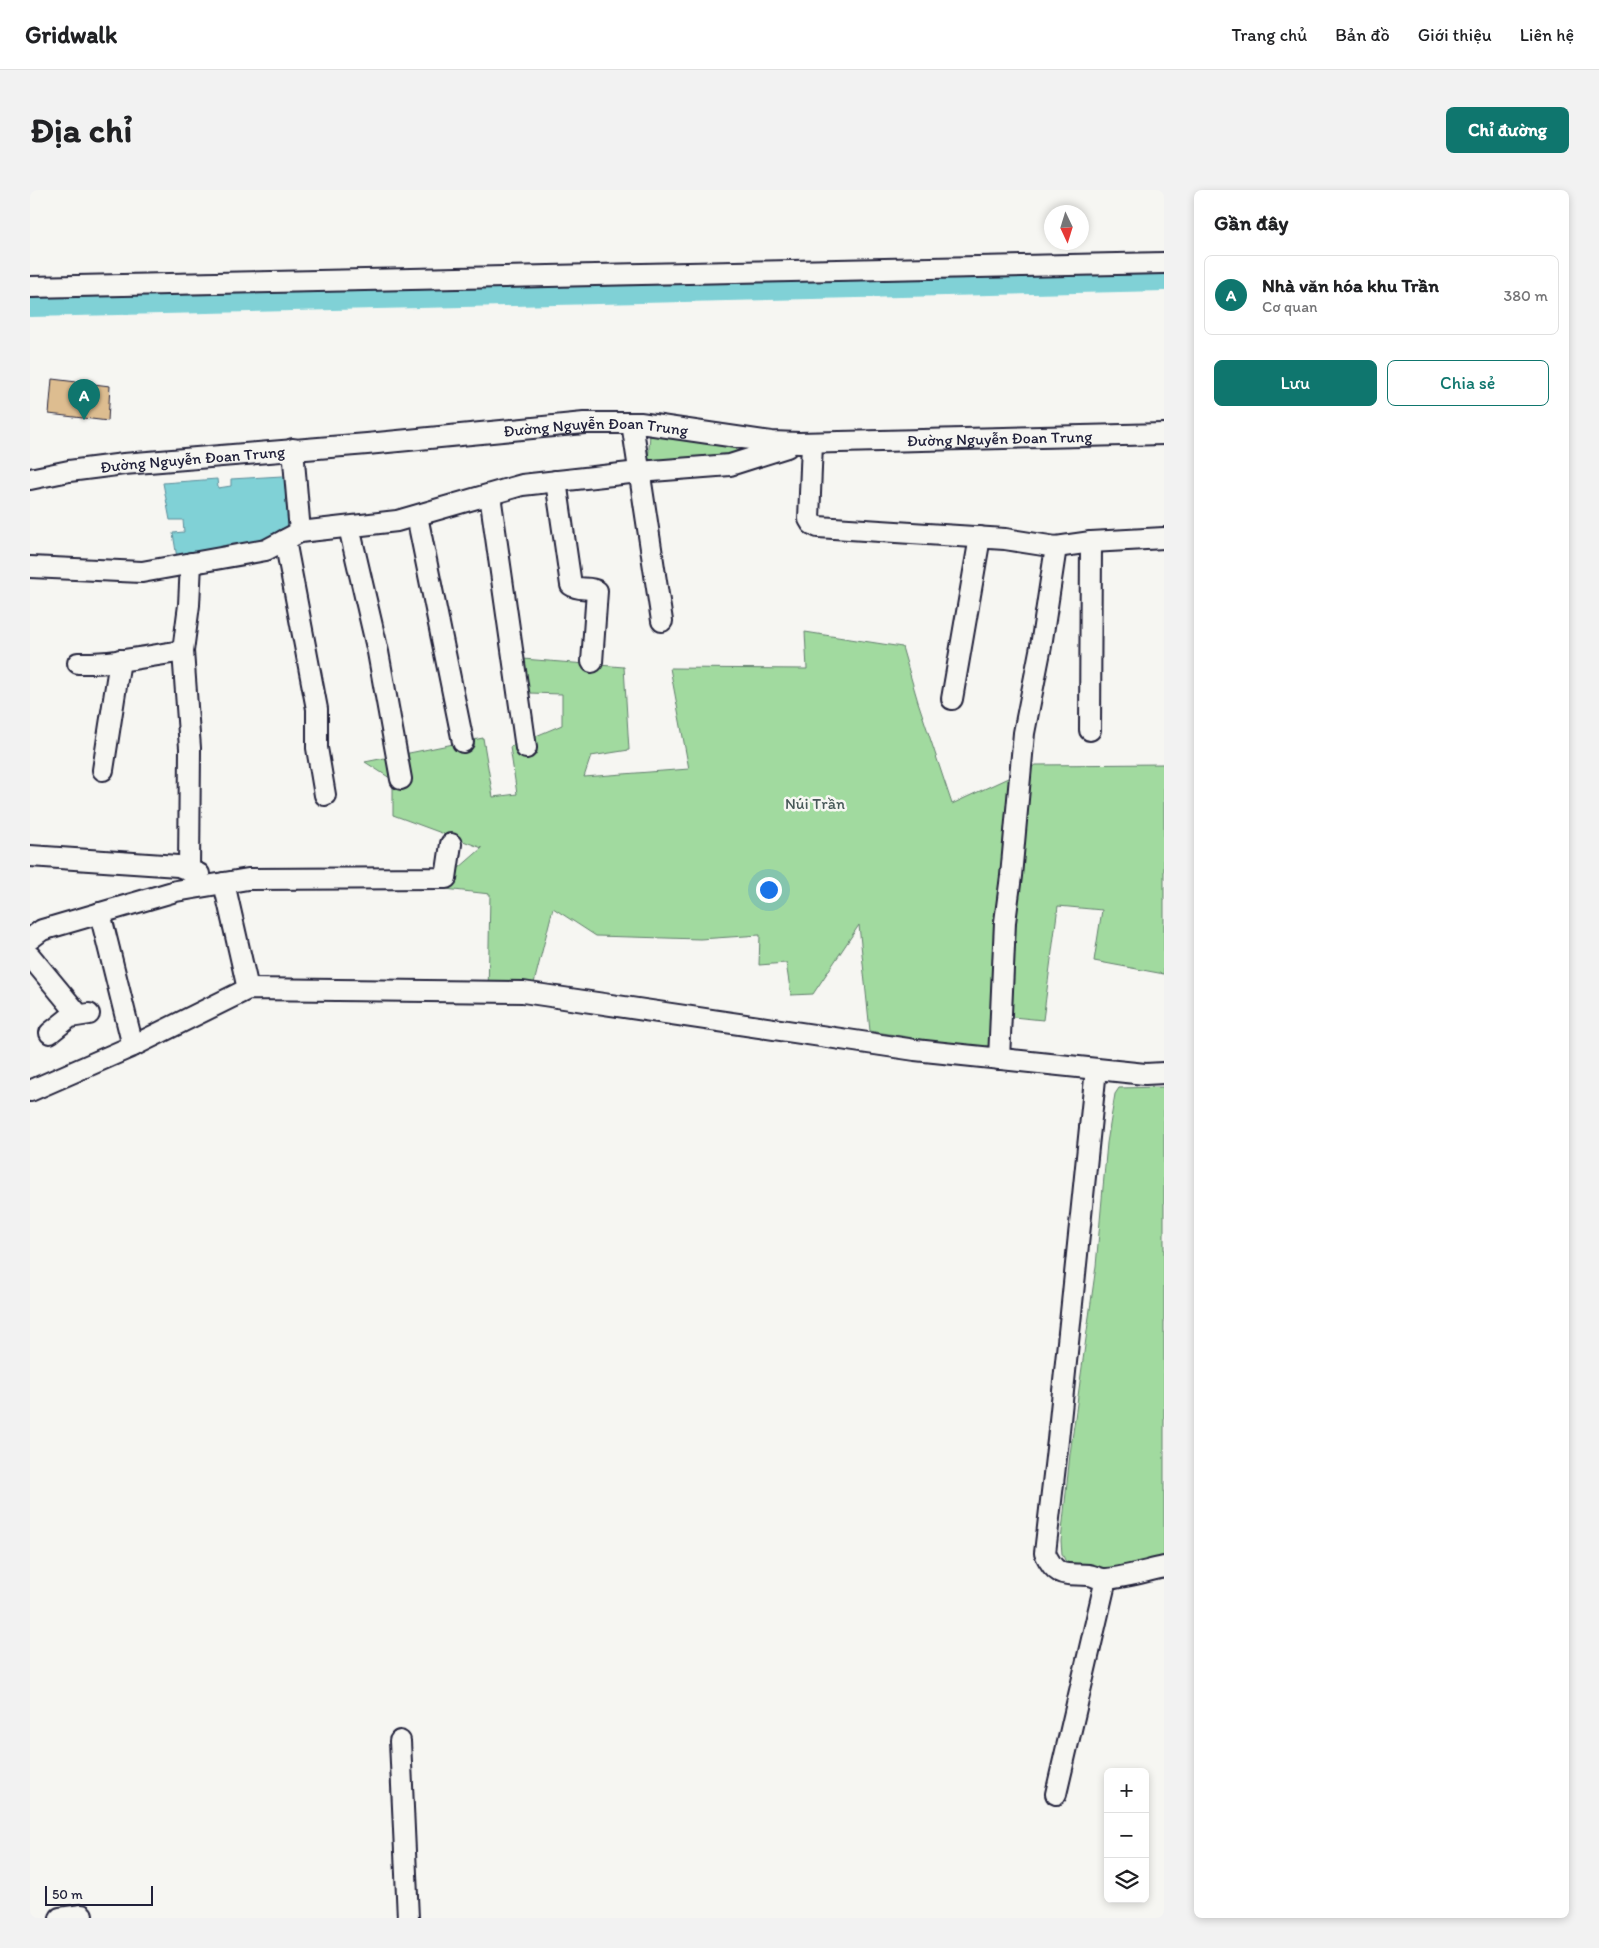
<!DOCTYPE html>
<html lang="vi">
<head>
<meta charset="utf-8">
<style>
  :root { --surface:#fff; --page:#f2f2f2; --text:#202124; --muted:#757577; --line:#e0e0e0; --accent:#0f766e }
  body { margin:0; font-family:Itim,sans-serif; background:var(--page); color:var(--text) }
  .controls { position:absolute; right:15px; bottom:15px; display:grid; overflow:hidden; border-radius:8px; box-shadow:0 2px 8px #0003 }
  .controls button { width:45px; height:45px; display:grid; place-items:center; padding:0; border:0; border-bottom:1px solid var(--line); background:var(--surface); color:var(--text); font:25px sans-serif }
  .compass { position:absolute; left:1014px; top:15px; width:45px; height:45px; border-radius:50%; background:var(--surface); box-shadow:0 2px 8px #0003; rotate:176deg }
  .scale { position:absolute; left:15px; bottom:12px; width:108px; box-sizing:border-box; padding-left:5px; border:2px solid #22223b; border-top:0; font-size:14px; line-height:18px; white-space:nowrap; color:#22223b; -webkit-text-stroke:4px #f6f6f2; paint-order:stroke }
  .you { position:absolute; left:738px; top:699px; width:18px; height:18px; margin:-12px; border:4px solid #fff; border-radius:50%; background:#1a73e8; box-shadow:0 0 0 8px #1a73e833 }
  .badge { display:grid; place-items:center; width:32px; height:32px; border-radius:50%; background:var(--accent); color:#fff; font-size:16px; font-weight:700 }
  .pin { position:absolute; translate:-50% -41px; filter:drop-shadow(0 1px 2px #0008) }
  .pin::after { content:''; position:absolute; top:26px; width:18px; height:15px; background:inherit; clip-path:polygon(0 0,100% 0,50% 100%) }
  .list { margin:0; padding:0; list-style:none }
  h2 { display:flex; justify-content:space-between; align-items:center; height:65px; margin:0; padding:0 20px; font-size:21px }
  h2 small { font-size:16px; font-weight:400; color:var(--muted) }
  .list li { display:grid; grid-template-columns:32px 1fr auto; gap:15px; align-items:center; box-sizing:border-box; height:80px; margin:0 10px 10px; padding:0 10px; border:1px solid var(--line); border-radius:8px }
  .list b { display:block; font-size:19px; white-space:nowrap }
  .list p { margin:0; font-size:16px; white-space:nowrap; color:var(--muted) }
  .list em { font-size:16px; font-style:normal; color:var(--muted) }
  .actions { display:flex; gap:10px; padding:15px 20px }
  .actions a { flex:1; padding:11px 0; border:1px solid var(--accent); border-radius:8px; text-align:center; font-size:18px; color:var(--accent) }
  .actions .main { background:var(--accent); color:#fff }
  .icon { flex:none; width:28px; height:28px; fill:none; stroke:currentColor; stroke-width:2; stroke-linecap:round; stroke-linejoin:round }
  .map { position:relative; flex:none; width:1134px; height:1728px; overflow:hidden; border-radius:8px }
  header { display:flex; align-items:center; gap:30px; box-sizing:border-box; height:70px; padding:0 25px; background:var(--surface); border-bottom:1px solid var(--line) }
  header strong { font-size:24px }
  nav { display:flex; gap:28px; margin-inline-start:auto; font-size:18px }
  .intro { display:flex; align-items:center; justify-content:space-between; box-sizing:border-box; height:120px; padding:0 30px }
  h1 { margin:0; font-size:35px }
  .button { padding:12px 22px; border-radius:8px; background:var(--accent); color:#fff; font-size:18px; font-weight:700 }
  main { display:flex; gap:30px; padding:0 30px }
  aside { flex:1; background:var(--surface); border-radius:8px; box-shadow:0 2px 8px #0003 }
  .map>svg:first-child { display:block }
  .green { fill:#a1da9f; stroke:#627e6d }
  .water { fill:#80d1d6; stroke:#5a8b98 }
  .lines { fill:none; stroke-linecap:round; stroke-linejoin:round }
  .river { stroke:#80d1d6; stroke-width:26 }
  .building { fill:#ddbd90; stroke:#22223b }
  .minor-casing { stroke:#22223b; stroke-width:24 }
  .minor { stroke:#f6f6f2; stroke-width:20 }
  .labels { text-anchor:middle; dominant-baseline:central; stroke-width:5; stroke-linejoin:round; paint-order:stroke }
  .street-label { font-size:16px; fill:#22223b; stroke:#f6f6f2 }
  .park-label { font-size:16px; fill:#485959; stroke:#f6f6f2 }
</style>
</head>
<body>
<header>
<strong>Gridwalk</strong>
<nav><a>Trang chủ</a><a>Bản đồ</a><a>Giới thiệu</a><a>Liên hệ</a></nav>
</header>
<div class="intro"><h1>Địa chỉ</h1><a class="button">Chỉ đường</a></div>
<main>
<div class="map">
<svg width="1134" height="1728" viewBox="0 0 1134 1728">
  <rect width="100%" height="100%" fill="#f6f6f2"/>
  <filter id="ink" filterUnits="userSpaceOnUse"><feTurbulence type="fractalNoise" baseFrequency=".02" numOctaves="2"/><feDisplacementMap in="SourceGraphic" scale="10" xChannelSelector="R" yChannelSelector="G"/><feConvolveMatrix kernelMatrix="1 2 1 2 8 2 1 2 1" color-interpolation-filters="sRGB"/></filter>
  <g filter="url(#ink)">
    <g class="green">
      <polygon points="620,243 707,256 706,269 618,274"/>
      <polygon points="775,442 872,457 888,512 922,614 1006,575 1134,574 1134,784 1064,771 1072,720 1028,716 1013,830 963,825 959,860 840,841 829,735 783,804 761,805 756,773 729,775 730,745 670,749 566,746 523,718 499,813 458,806 460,704 406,698 452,658 363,625 363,590 335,572 453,548 463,607 487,604 480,557 532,535 532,504 499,503 493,469 594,477 599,560 561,566 554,587 659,579 640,478 777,479"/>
      <path d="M1134 897V1369C1101 1376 1069 1385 1036 1372L1032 1364 1031 1351 1040 1264 1066 1076 1077 953 1085 904 1089 898Z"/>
    </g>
    <polygon class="water" points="252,286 259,288 262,340 240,351 201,359 200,354 192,356 192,360 147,368 143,343 154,342 153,330 140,330 133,293 187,289 188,298 201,296 201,289"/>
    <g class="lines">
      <polyline class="river" points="0,114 1134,88"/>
    </g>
    <polygon class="building" points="22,189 80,196 78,231 19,224"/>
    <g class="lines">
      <g class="minor-casing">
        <g id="minor">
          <polyline points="0,97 1134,73"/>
          <polyline points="602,233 632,431"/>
          <polyline points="782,253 779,329 782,334 788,337 975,349 1026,357 1061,352 1134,348"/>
          <polyline points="263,259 270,342"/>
          <path id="s1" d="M0 289 39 281 94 274 337 254 554 233H610L741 252 769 253 1134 244"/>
          <path d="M526 291 541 395C549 401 559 396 567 401L562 472"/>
          <polyline points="460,305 496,558"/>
          <polyline points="387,326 433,552"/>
          <polyline points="319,337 348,462 371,589"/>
          <polyline points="255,350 287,519 287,558 295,605"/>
          <polyline points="0,377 112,382 236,360 270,342 367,331 492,295 609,282 700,275 757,257"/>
          <path d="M48 473C83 474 118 466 153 461"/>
          <polyline points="922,509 950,347"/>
          <polyline points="1060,540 1061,352"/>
          <polyline points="73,580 90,470"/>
          <polyline points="0,666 148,676 169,684"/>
          <polyline points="159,681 160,558 153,461 159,415 161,373"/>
          <polyline points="194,693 218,799"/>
          <polyline points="70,723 103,856"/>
          <polyline points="0,749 12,740 146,701 218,689 416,688 421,654"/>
          <polyline points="0,766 48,824"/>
          <polyline points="20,843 40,827 59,824"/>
          <polyline points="969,869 975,732 981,686 994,543 1011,456 1026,357"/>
          <path d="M1066 879 1028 1250 1015 1363C1027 1389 1035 1383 1059 1385 1065 1386 1071 1390 1077 1389 1096 1387 1116 1381 1134 1377"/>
          <polyline points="0,901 103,856 218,799 493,802 885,860 1115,884 1134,883"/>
          <polyline points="370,1551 378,1728"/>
          <polyline points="1026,1604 1076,1389"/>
          <polyline points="30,1728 52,1725"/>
        </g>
      </g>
      <use href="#minor" class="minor"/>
    </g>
  </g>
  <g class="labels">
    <g class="street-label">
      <text stroke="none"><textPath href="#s1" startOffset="569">Đường Nguyễn Đoan Trung</textPath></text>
      <text stroke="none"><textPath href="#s1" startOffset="974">Đường Nguyễn Đoan Trung</textPath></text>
      <text stroke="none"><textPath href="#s1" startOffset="164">Đường Nguyễn Đoan Trung</textPath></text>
    </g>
    <g class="park-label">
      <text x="785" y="613">Núi Trần</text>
    </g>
  </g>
</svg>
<div class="controls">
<button>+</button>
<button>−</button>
<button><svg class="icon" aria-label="layers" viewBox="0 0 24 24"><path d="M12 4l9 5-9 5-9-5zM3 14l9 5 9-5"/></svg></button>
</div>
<svg class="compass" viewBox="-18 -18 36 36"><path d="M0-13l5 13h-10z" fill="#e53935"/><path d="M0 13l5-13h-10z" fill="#757577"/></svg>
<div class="scale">50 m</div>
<div class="you"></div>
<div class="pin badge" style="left:54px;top:230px">A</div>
</div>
<aside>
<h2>Gần đây<small></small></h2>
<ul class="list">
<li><span class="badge">A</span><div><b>Nhà văn hóa khu Trần</b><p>Cơ quan</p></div><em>380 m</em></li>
</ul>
<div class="actions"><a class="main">Lưu</a><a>Chia sẻ</a></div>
</aside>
</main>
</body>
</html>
